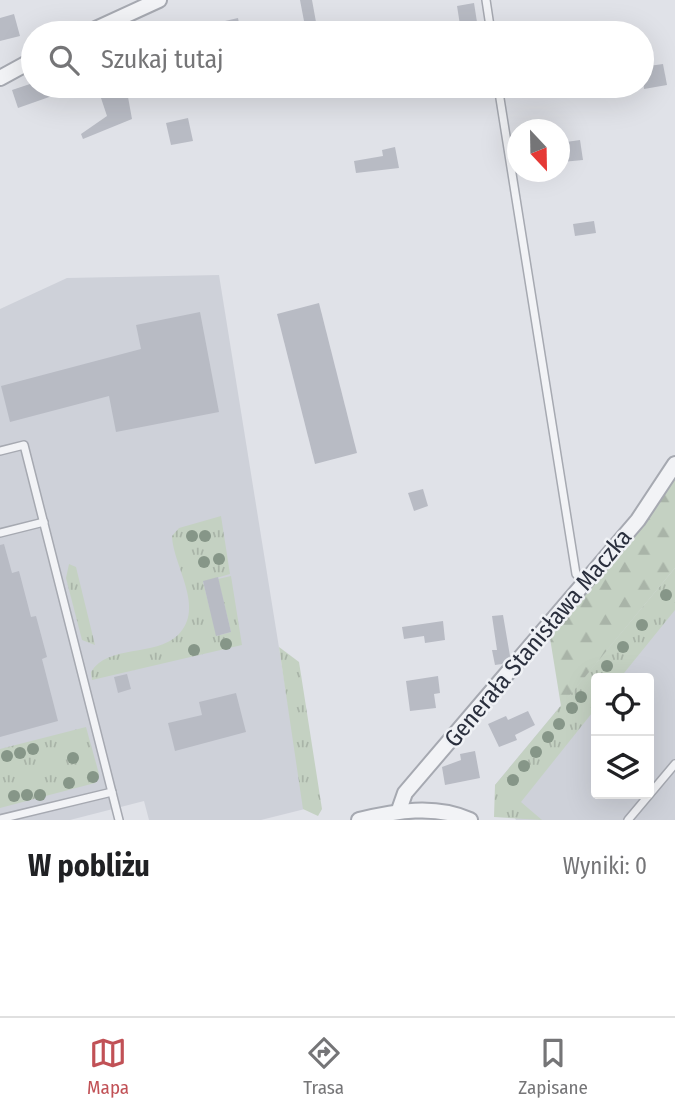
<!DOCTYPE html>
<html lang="pl">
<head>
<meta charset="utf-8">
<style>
  :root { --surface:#fff; --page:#f2f2f2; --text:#202124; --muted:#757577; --line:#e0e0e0; --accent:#c15156 }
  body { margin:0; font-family:"Fira Sans Condensed",sans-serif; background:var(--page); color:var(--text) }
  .controls { position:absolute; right:21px; bottom:21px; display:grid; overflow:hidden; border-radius:7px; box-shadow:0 7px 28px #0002 }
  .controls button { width:63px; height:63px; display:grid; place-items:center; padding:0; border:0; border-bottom:2px solid var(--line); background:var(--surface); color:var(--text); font:35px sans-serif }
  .compass { position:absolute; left:507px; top:119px; width:63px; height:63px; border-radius:50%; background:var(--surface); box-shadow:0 7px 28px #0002; rotate:158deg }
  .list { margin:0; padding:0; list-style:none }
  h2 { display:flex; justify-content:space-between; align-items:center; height:91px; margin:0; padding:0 28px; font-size:30px }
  h2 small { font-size:23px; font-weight:400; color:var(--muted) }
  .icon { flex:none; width:38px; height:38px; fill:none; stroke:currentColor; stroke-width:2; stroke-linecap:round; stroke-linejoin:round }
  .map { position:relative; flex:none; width:675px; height:820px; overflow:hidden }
  .search { position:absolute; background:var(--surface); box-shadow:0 7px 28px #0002; left:21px; right:21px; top:21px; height:77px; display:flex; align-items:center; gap:18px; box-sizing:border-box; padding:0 24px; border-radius:38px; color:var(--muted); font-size:26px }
  .sheet { height:196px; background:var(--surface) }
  nav { display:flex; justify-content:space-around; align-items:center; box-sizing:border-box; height:98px; border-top:2px solid var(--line); background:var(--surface); font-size:19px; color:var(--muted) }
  nav a { display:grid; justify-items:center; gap:4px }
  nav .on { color:var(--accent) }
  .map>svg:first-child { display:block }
  .built { fill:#ced1d9; fill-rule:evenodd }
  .grass { fill:url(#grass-tufts) }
  .forest { fill:url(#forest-firs) }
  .building { fill:#b8bbc4 }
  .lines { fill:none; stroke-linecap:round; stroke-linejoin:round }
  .service-casing { stroke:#a6a9b1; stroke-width:10 }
  .minor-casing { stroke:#a6a9b1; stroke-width:18 }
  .service { stroke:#f2f3f6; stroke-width:7 }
  .minor { stroke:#f2f3f6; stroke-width:14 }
  .tree { fill:#869688 }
  .labels { text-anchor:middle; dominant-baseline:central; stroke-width:5; stroke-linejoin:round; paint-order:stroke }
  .street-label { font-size:24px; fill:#2a2f3d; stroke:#eff1f5 }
</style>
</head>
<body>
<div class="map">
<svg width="675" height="820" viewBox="0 0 675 820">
  <defs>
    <pattern id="grass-tufts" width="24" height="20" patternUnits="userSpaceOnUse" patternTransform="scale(1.75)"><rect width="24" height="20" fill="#c4d1c2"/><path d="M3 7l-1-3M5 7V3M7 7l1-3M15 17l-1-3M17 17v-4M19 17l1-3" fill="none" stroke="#a9b4a8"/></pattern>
    <pattern id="forest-firs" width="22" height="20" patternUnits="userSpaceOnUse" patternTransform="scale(1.75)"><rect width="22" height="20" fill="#c4d1c2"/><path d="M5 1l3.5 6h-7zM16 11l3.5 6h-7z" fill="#a9b4a8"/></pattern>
  </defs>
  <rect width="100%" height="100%" fill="#e0e2e8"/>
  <g class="built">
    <polygon points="219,275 305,809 261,820 149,820 144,801 70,820 0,820 0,309 67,278"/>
    <path d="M675 568V820H516L495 785ZM596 678H649V794H596Z"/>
  </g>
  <g class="grass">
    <path d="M221 516 230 574 203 582 217 636 231 632 218 579 231 576 242 645 92 680 91 672C108 644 155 657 178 635 206 608 173 566 172 536L179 528Z"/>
    <polygon points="69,564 76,567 95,645 82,640 66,578"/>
    <polygon points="675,568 675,610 620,678 596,678 596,708 521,802 542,820 494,817 495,785"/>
    <polygon points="279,647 299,662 322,809 318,816 303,809"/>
    <polygon points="86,727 99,774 95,783 0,808 0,749"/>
  </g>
  <polygon class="forest" points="675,472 675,568 561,706 549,632"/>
  <g class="building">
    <polygon points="300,0 312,0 318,33 273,33 272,27 304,21"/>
    <polygon points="474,3 477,22 460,25 457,6"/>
    <polygon points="14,14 20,36 0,41 0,18"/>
    <polygon points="238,18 241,33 228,33 225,21"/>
    <polygon points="663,64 667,85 644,89 642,67"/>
    <polygon points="33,83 33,86 49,86 52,96 18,108 12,90"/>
    <polygon points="97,86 126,86 132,119 83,139 81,134 107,116"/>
    <polygon points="188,118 193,141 171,145 166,123"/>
    <polygon points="580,140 583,160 562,162 559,143"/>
    <polygon points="395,147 399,168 356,173 354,161 383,156 382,150"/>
    <polygon points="594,221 596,233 575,236 573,224"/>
    <polygon points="319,303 357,453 315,464 277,314"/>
    <polygon points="200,312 219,412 116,432 109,396 10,422 1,386 141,349 136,325"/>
    <polygon points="423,489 428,506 414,511 408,493"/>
    <polygon points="4,544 12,573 19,571 31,617 36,616 47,657 42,659 58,721 0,737 0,545"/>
    <polygon points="218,577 231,632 216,636 203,581"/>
    <polygon points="503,615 510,656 502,664 495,665 492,650 497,650 492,616"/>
    <polygon points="443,621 445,640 425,643 424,636 404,639 402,627"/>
    <polygon points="127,674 131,689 118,693 114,677"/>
    <polygon points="438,676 440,693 434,694 436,708 410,711 406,681"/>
    <polygon points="236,693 246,732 175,751 168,723 202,715 199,702"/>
    <polygon points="528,711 535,725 515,735 517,740 499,747 488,724 506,716 508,720"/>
    <polygon points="475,751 480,778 445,785 442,767 461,760 460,754"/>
  </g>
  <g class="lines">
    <g class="service-casing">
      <g id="service">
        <polyline points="486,0 491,33"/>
        <polyline points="498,86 576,574 585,583"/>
        <polyline points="0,451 24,445 119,820"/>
        <polyline points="0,533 44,522"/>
        <polyline points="0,819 112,792"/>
        <polyline points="628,820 675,764"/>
      </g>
    </g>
    <g class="minor-casing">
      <g id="minor">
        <polyline points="87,33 159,0"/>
        <polyline points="0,78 33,60"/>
        <polyline points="399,810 405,793 638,520 675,464"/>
        <path d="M359 820C395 811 435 804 470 820"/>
      </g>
    </g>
    <use href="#service" class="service"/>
    <use href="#minor" class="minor"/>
  </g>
  <g class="tree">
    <circle cx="192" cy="536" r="6"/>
    <circle cx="205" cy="536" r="6"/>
    <circle cx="219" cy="559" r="6"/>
    <circle cx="204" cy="562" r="6"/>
    <circle cx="666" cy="595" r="6"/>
    <circle cx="642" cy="625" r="6"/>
    <circle cx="226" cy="644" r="6"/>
    <circle cx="623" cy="647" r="6"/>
    <circle cx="194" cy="650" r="6"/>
    <circle cx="607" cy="666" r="6"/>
    <circle cx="581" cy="697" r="6"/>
    <circle cx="572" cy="708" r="6"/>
    <circle cx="559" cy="724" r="6"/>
    <circle cx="548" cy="737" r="6"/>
    <circle cx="33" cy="749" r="6"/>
    <circle cx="536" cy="752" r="6"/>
    <circle cx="20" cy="753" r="6"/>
    <circle cx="7" cy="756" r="6"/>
    <circle cx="73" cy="758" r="6"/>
    <circle cx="524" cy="766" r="6"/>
    <circle cx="93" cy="777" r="6"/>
    <circle cx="513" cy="780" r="6"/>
    <circle cx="69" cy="783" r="6"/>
    <circle cx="27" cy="795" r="6"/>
    <circle cx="40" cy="795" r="6"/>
    <circle cx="14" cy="796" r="6"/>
  </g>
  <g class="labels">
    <g class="street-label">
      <text transform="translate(538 638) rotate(-50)">Generała Stanisława Maczka</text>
    </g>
  </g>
</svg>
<div class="controls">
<button><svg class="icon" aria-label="locate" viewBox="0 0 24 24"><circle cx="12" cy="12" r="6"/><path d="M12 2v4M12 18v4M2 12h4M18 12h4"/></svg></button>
<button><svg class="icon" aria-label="layers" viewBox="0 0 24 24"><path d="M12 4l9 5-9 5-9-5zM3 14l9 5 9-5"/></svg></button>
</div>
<svg class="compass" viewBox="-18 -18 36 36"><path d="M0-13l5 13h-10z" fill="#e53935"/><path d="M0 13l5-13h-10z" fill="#757577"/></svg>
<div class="search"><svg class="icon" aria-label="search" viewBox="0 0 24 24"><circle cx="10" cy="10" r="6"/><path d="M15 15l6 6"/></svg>Szukaj tutaj</div>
</div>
<section class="sheet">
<h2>W pobliżu<small>Wyniki: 0</small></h2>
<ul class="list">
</ul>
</section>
<nav>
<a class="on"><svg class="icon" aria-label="map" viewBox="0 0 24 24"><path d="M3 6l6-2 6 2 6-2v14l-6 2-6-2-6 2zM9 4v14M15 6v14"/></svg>Mapa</a>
<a><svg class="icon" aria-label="directions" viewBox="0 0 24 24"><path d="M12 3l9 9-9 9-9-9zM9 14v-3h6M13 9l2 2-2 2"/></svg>Trasa</a>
<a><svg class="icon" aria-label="saved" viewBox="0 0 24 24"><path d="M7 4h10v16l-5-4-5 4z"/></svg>Zapisane</a>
</nav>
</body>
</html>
